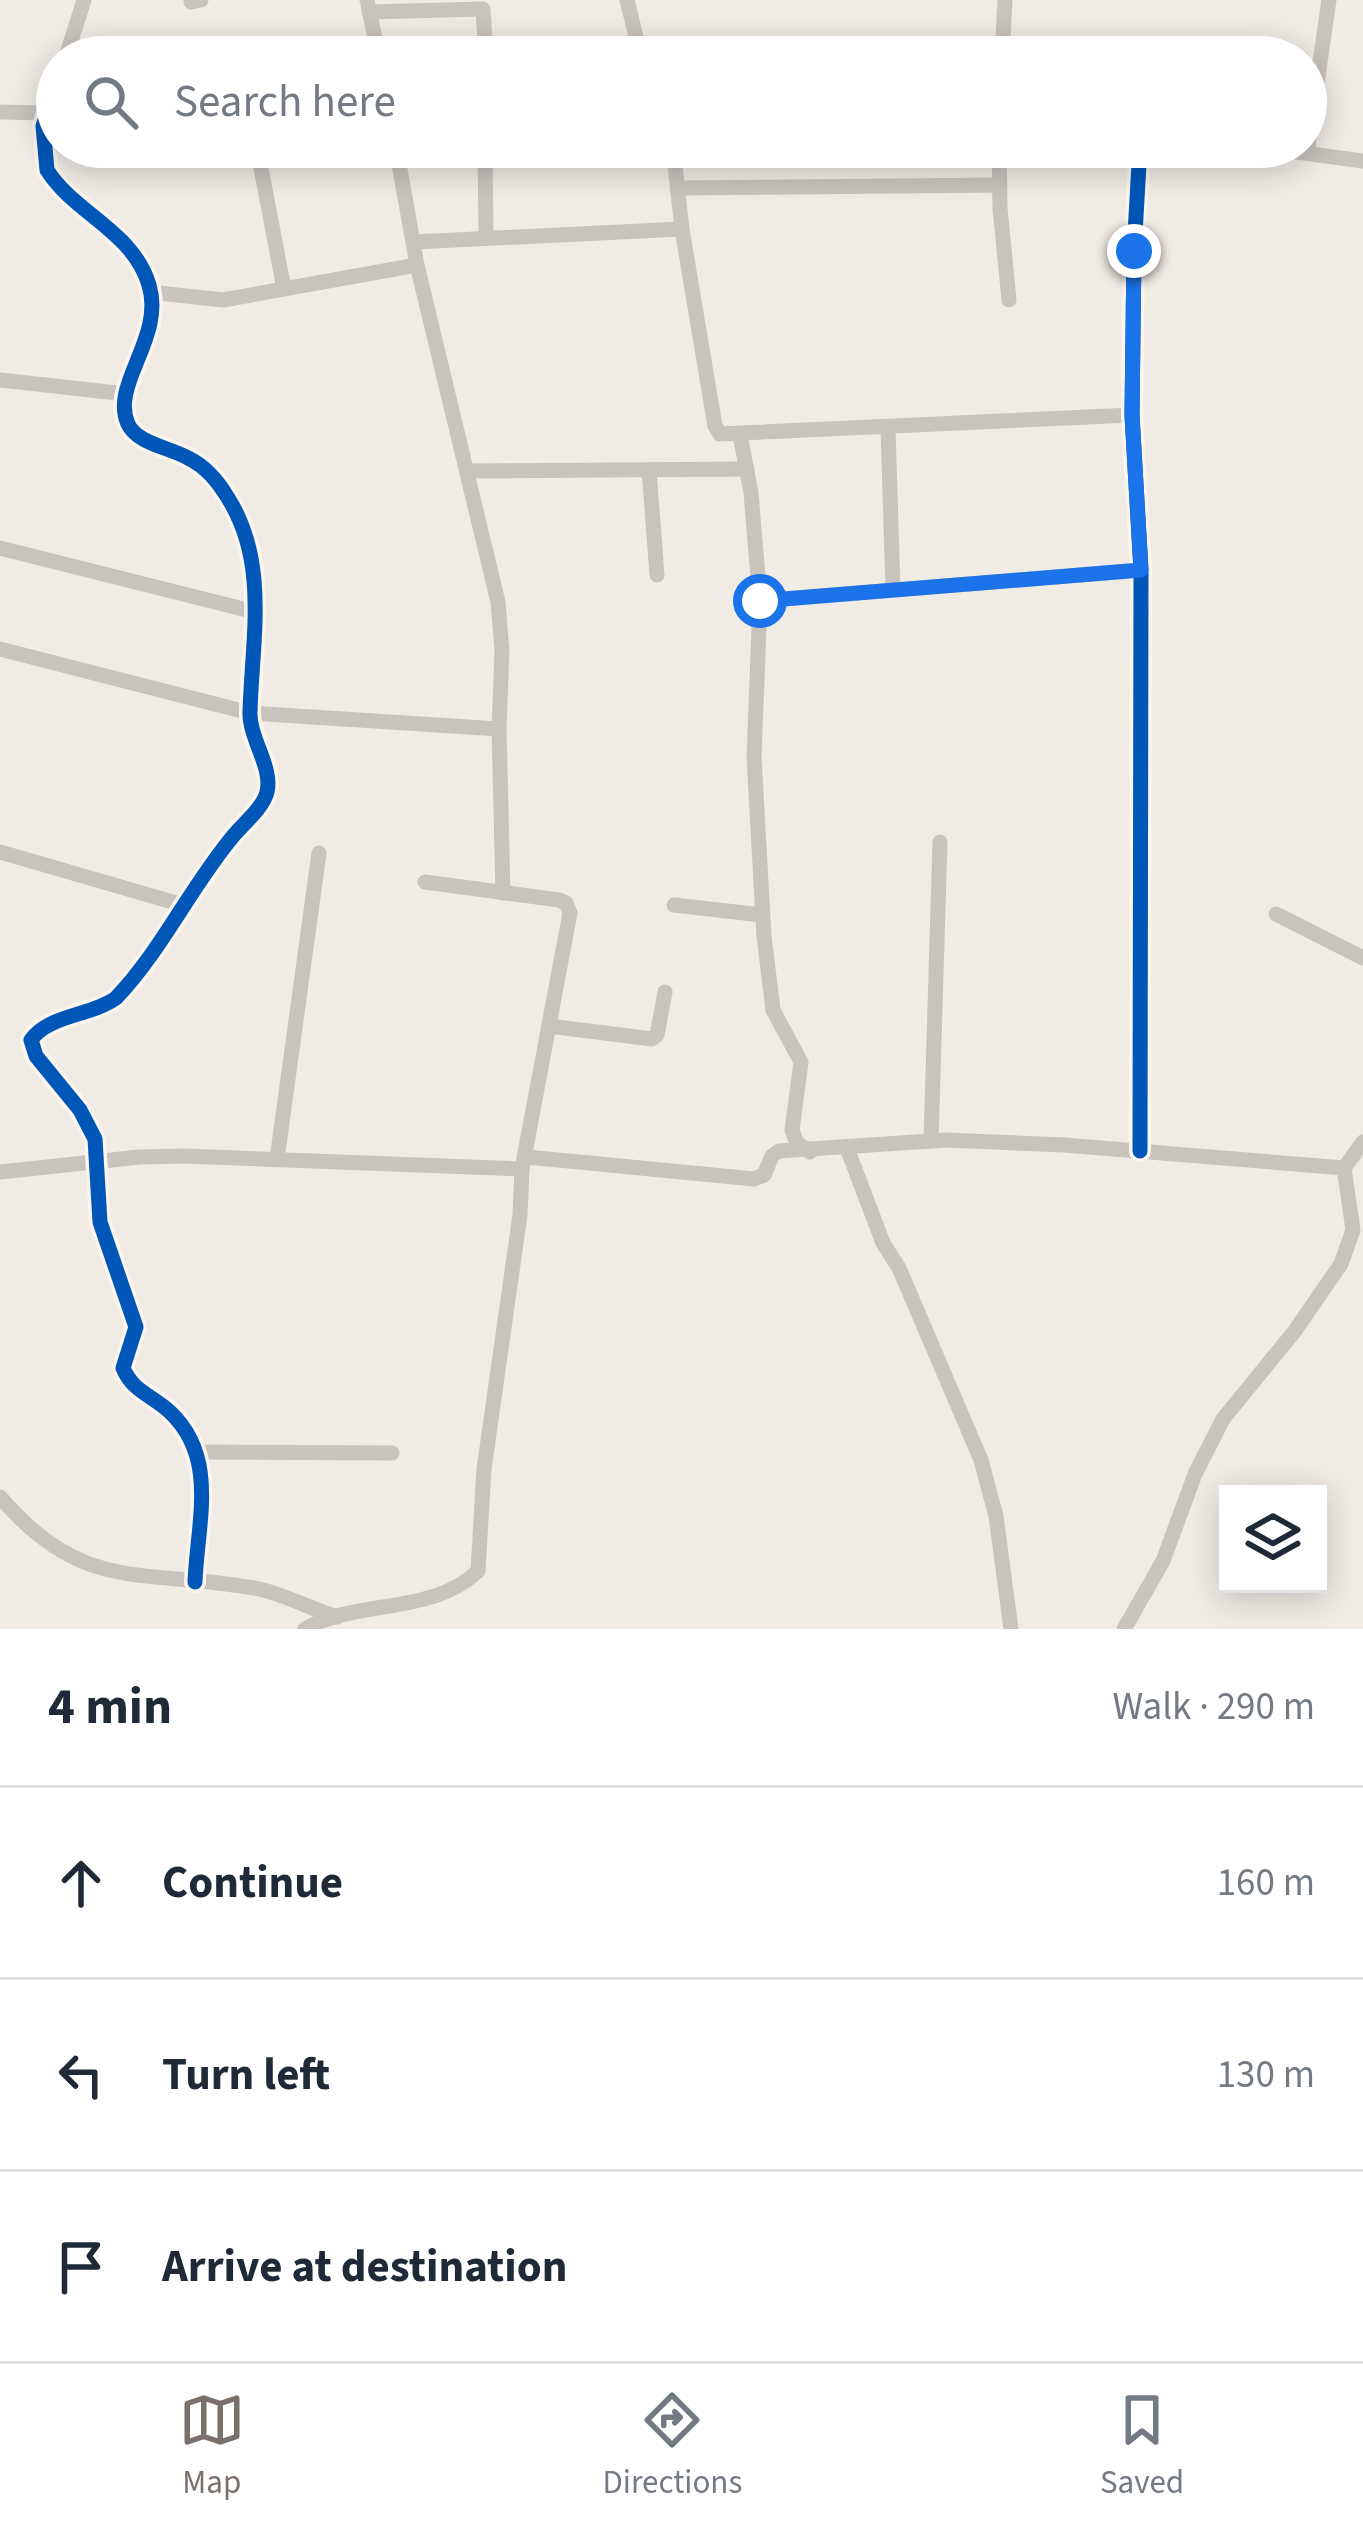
<!DOCTYPE html>
<html lang="en">
<head>
<meta charset="utf-8">
<style>
  :root { --surface:#fff; --page:#f6f6f7; --text:#1f2937; --muted:#747a83; --line:#e0e1e3; --accent:#7a716c }
  body { margin:0; font-family:"Source Sans 3",sans-serif; background:var(--page); color:var(--text) }
  .controls { position:absolute; right:36px; bottom:36px; display:grid; overflow:hidden; border-radius:0px; box-shadow:0 6px 30px #0003 }
  .controls button { width:108px; height:108px; display:grid; place-items:center; padding:0; border:0; border-bottom:3px solid var(--line); background:var(--surface); color:var(--text); font:60px sans-serif }
  .stop { position:absolute; width:36px; height:36px; margin:-27px; border:9px solid #1a73e8; border-radius:50%; background:#fff }
  .stop.end { background:#1a73e8; border-color:#fff; box-shadow:0 3px 12px #0008 }
  .list { margin:0; padding:0; list-style:none }
  h2 { display:flex; justify-content:space-between; align-items:center; height:156px; margin:0; padding:0 48px; font-size:51px }
  h2 small { font-size:39px; font-weight:400; color:var(--muted) }
  .list li { display:grid; grid-template-columns:78px 1fr auto; gap:36px; align-items:center; box-sizing:border-box; height:192px; padding:0 48px; border-top:3px solid var(--line) }
  .list b { display:block; font-size:45px; white-space:nowrap }
  .list em { font-size:39px; font-style:normal; color:var(--muted) }
  .icon { flex:none; width:66px; height:66px; fill:none; stroke:currentColor; stroke-width:2; stroke-linecap:round; stroke-linejoin:round }
  .map { position:relative; flex:none; width:1363px; height:1629px; overflow:hidden }
  .search { position:absolute; background:var(--surface); box-shadow:0 6px 30px #0003; left:36px; right:36px; top:36px; height:132px; display:flex; align-items:center; gap:30px; box-sizing:border-box; padding:0 42px; border-radius:66px; color:var(--muted); font-size:45px }
  .sheet { height:732px; background:var(--surface) }
  nav { display:flex; justify-content:space-around; align-items:center; box-sizing:border-box; height:168px; border-top:3px solid var(--line); background:var(--surface); font-size:33px; color:var(--muted) }
  nav a { display:grid; justify-items:center; gap:6px }
  nav .on { color:var(--accent) }
  .map>svg:first-child { display:block }
  .lines { fill:none; stroke-linecap:round; stroke-linejoin:round }
  .street { stroke:#c9c3be; stroke-width:15 }
  .cycleway-casing { stroke:#fbf5ee; stroke-width:22 }
  .cycleway { stroke:#0057b8; stroke-width:15 }
  .route { stroke:#1a73e8; stroke-width:15 }
</style>
</head>
<body>
<div class="map">
<svg width="1363" height="1629" viewBox="0 0 1363 1629">
  <rect width="100%" height="100%" fill="#f0ebe5"/>
  <g class="lines">
    <g class="street">
      <polyline points="367,0 379,57"/>
      <polyline points="627,0 641,57"/>
      <polyline points="191,2 201,0"/>
      <polyline points="369,12 483,9 486,57"/>
      <polyline points="66,57 84,0"/>
      <polyline points="1002,57 1005,0"/>
      <path d="M57 83 43 126 47 170C75 214 133 231 149 285 165 338 110 384 128 424 137 444 172 448 190 459 206 467 219 483 228 498 269 563 252 639 250 712 249 738 273 767 267 792 263 808 244 823 234 835 191 886 162 950 116 998 91 1016 48 1015 31 1040L36 1056 80 1110 95 1139 100 1222 136 1327 123 1368C133 1392 152 1395 170 1412 219 1458 197 1524 195 1582"/>
      <polyline points="0,112 45,113"/>
      <polyline points="257,147 284,289"/>
      <polyline points="396,147 417,265 498,602 502,651 499,729 503,893"/>
      <polyline points="485,147 486,238"/>
      <polyline points="673,147 682,229 715,426 720,434 1132,415"/>
      <polyline points="999,147 1000,208 1009,300"/>
      <polyline points="1260,147 1363,161"/>
      <polyline points="1307,153 1329,0"/>
      <polyline points="677,188 1000,185"/>
      <polyline points="414,242 682,229"/>
      <polyline points="150,292 223,300 417,265"/>
      <polyline points="0,380 126,394"/>
      <polyline points="888,428 893,590"/>
      <polyline points="740,435 751,493 760,601 754,757 764,936 773,1010 801,1062 792,1130 797,1143 810,1152"/>
      <polyline points="649,470 657,575"/>
      <polyline points="469,471 747,469"/>
      <polyline points="0,548 255,612"/>
      <polyline points="760,601 1141,570"/>
      <polyline points="0,649 250,713 499,729"/>
      <polyline points="0,852 183,905"/>
      <polyline points="674,905 762,915"/>
      <polyline points="1276,914 1363,958"/>
      <polyline points="549,1026 652,1039 657,1035 665,992"/>
      <polyline points="931,1141 940,842"/>
      <polyline points="847,1148 883,1243 899,1268 981,1460 996,1516 1011,1629"/>
      <polyline points="1140,1151 1141,570 1132,415 1134,251 1140,147"/>
      <polyline points="527,1157 754,1179 764,1175 772,1156 779,1151 946,1140 1064,1145 1344,1168"/>
      <polyline points="277,1159 319,853"/>
      <polyline points="0,1172 139,1157 184,1156 522,1169"/>
      <polyline points="196,1452 392,1453"/>
      <path d="M0 1497C86 1597 146 1567 259 1589 286 1595 311 1609 337 1617"/>
      <path d="M305 1629C357 1599 433 1615 478 1571L484 1469 520 1215 522 1169 570 913 566 903 559 900 425 882"/>
      <polyline points="1124,1629 1163,1561 1195,1474 1223,1419 1294,1332 1341,1264 1353,1230 1344,1168 1363,1142"/>
    </g>
    <g class="cycleway-casing">
      <g id="cycleway">
        <path d="M57 83 43 126 47 170C75 214 133 231 149 285 165 338 110 384 128 424 137 444 172 448 190 459 206 467 219 483 228 498 269 563 252 639 250 712 249 738 273 767 267 792 263 808 244 823 234 835 191 886 162 950 116 998 91 1016 48 1015 31 1040L36 1056 80 1110 95 1139 100 1222 136 1327 123 1368C133 1392 152 1395 170 1412 219 1458 197 1524 195 1582"/>
        <polyline points="1140,1151 1141,570 1132,415 1134,251 1140,147"/>
      </g>
    </g>
    <use href="#cycleway" class="cycleway"/>
  </g>
  <g class="lines">
    <polyline class="route" points="760,601 1141,570 1132,416 1134,251"/>
  </g>
</svg>
<div class="controls">
<button><svg class="icon" aria-label="layers" viewBox="0 0 24 24"><path d="M12 4l9 5-9 5-9-5zM3 14l9 5 9-5"/></svg></button>
</div>
<div class="stop" style="left:760px;top:601px"></div>
<div class="stop end" style="left:1134px;top:251px"></div>
<div class="search"><svg class="icon" aria-label="search" viewBox="0 0 24 24"><circle cx="10" cy="10" r="6"/><path d="M15 15l6 6"/></svg>Search here</div>
</div>
<section class="sheet">
<h2>4 min<small>Walk · 290 m</small></h2>
<ul class="list">
<li><svg class="icon" aria-label="ahead" viewBox="0 0 24 24"><path d="M12 20V5M6 11l6-6 6 6"/></svg><div><b>Continue</b></div><em>160 m</em></li>
<li><svg class="icon" aria-label="left" viewBox="0 0 24 24"><path d="M17 20v-9H6M10 6l-5 5 5 5"/></svg><div><b>Turn left</b></div><em>130 m</em></li>
<li><svg class="icon" aria-label="arrive" viewBox="0 0 24 24"><path d="M6 21V4h12l-3 4 3 4H6"/></svg><div><b>Arrive at destination</b></div></li>
</ul>
</section>
<nav>
<a class="on"><svg class="icon" aria-label="map" viewBox="0 0 24 24"><path d="M3 6l6-2 6 2 6-2v14l-6 2-6-2-6 2zM9 4v14M15 6v14"/></svg>Map</a>
<a><svg class="icon" aria-label="directions" viewBox="0 0 24 24"><path d="M12 3l9 9-9 9-9-9zM9 14v-3h6M13 9l2 2-2 2"/></svg>Directions</a>
<a><svg class="icon" aria-label="saved" viewBox="0 0 24 24"><path d="M7 4h10v16l-5-4-5 4z"/></svg>Saved</a>
</nav>
</body>
</html>
